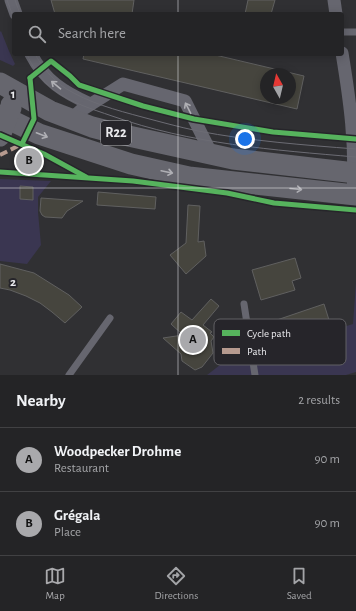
<!DOCTYPE html>
<html lang="en">
<head>
<meta charset="utf-8">
<style>
  :root { --surface:#242426; --page:#2c2c2e; --text:#f1f3f6; --muted:#a3a4a7; --line:#414143; --accent:#a9a9ac }
  body { margin:0; font-family:"Alegreya Sans",sans-serif; background:var(--page); color:var(--text) }
  .compass { position:absolute; left:260px; top:68px; width:36px; height:36px; border-radius:50%; background:var(--surface); box-shadow:0 2px 10px #0003; rotate:352deg }
  .you { position:absolute; left:245px; top:139px; width:14px; height:14px; margin:-10px; border:3px solid #fff; border-radius:50%; background:#1a73e8; box-shadow:0 0 0 6px #1a73e833 }
  .badge { display:grid; place-items:center; width:26px; height:26px; border-radius:50%; background:var(--accent); color:#111; font-size:13px; font-weight:700 }
  .pin { position:absolute; translate:-50% -50%; border:2px solid #fff; box-shadow:0 1px 4px #0006 }
  .list { margin:0; padding:0; list-style:none }
  h2 { display:flex; justify-content:space-between; align-items:center; height:52px; margin:0; padding:0 16px; font-size:17px }
  h2 small { font-size:13px; font-weight:400; color:var(--muted) }
  .list li { display:grid; grid-template-columns:26px 1fr auto; gap:12px; align-items:center; box-sizing:border-box; height:64px; padding:0 16px; border-top:1px solid var(--line) }
  .list b { display:block; font-size:15px; white-space:nowrap }
  .list p { margin:0; font-size:13px; white-space:nowrap; color:var(--muted) }
  .list em { font-size:13px; font-style:normal; color:var(--muted) }
  .icon { flex:none; width:22px; height:22px; fill:none; stroke:currentColor; stroke-width:2; stroke-linecap:round; stroke-linejoin:round }
  .map { position:relative; flex:none; width:356px; height:375px; overflow:hidden }
  .search { position:absolute; background:var(--surface); box-shadow:0 2px 10px #0003; left:12px; right:12px; top:12px; height:44px; display:flex; align-items:center; gap:10px; box-sizing:border-box; padding:0 14px; border-radius:4px; color:var(--muted); font-size:15px }
  .sheet { height:180px; background:var(--surface) }
  nav { display:flex; justify-content:space-around; align-items:center; box-sizing:border-box; height:56px; border-top:1px solid var(--line); background:var(--surface); font-size:11px; color:var(--muted) }
  nav a { display:grid; justify-items:center; gap:2px }
  nav .on { color:var(--accent) }
  .map>svg:first-child { display:block }
  .green { fill:#3a3651 }
  .building { fill:#46453e; stroke:#606060; fill-rule:evenodd }
  .lines { fill:none; stroke-linecap:round; stroke-linejoin:round }
  .lane { stroke:#66666f; stroke-width:7 }
  .street { stroke:#66666f; stroke-width:13 }
  .primary { stroke:#66666e; stroke-width:21 }
  .tram { stroke:#6c6c74; stroke-width:1 }
  .quiet { stroke:#b69a8f; stroke-width:4; stroke-dasharray:8 4; stroke-linecap:butt }
  .cycleway-casing { stroke:#26252a; stroke-width:8 }
  .cycleway { stroke:#56b35d; stroke-width:5 }
  .oneway { stroke:#afafb4 }
  .grid { fill:none; stroke:#eaeaed; stroke-width:1; stroke-opacity:0.55 }
  .labels { text-anchor:middle; dominant-baseline:central; stroke-width:4; stroke-linejoin:round; paint-order:stroke }
  .shield { fill:#26252a; stroke:#afafb2; stroke-width:1 }
  .shield-label { font-size:14px; font-weight:bold; fill:#eaeaed }
  .key { fill:#26252a; stroke:#616064; stroke-width:1 }
  .key-label { font-size:11px; fill:#eaeaed }
  .grid-label { font-size:13px; text-anchor:middle; font-weight:bold; fill:#eaeaed; stroke:#26252a; stroke-width:4; stroke-linejoin:round; paint-order:stroke }
</style>
</head>
<body>
<div class="map">
<svg width="356" height="375" viewBox="0 0 356 375">
  <rect width="100%" height="100%" fill="#303033"/>
  <g class="green">
    <polygon points="1,31 9,51 15,64 13,66 0,60 0,32"/>
    <polygon points="0,179 51,181 38,197 38,212 41,245 27,264 0,261"/>
    <polygon points="356,282 356,372 346,375 207,375 220,365 353,324"/>
  </g>
  <g class="building">
    <polygon points="51,0 134,0 132,14 55,14"/>
    <polygon points="248,0 275,0 271,14 245,14"/>
    <path d="M84 54H211L304 76 297 109 83 59ZM266 74H290V98H266Z"/>
    <polygon points="20,186 33,187 33,200 20,199"/>
    <polygon points="98,192 156,197 155,209 97,205"/>
    <polygon points="41,198 83,201 67,211 62,218 45,217 42,215 40,211"/>
    <polygon points="188,205 200,206 198,242 204,241 206,256 186,274 170,255 186,243"/>
    <polygon points="295,258 301,278 292,281 295,290 261,300 252,270"/>
    <polygon points="0,264 34,273 69,295 82,307 65,323 52,312 40,303 26,296 10,290 0,288"/>
    <polygon points="211,299 219,306 203,325 212,332 210,333 214,337 211,341 213,353 202,367 195,370 182,361 181,354 163,338 183,335 171,324 181,312 192,320"/>
    <polygon points="324,304 329,320 272,341 265,324"/>
  </g>
  <g class="lines">
    <g class="lane">
      <polyline points="342,32 356,32"/>
      <polyline points="244,304 255,375"/>
      <polyline points="69,375 110,318"/>
    </g>
    <g class="street">
      <polyline points="11,0 16,14"/>
      <polyline points="334,0 336,14"/>
      <path d="M342 53C350 101 356 145 353 194"/>
      <path d="M31 54C45 81 64 92 90 104"/>
      <polyline points="71,119 80,111 123,84 185,101 212,155"/>
    </g>
    <g class="primary">
      <polyline points="0,83 50,111 92,127 115,133 233,159 356,173"/>
      <polyline points="0,115 39,134 131,164 189,177 356,195"/>
      <polyline points="0,136 11,108 11,105"/>
    </g>
    <g class="tram">
      <polyline points="7,0 14,19"/>
      <polyline points="15,0 20,14"/>
      <path d="M27 54C32 67 42 81 54 90 71 103 92 109 112 116 191 144 273 150 356 157"/>
      <path d="M35 54C42 67 53 80 65 88 89 103 116 110 142 117 161 122 179 127 198 131 250 141 304 145 356 149"/>
    </g>
    <polyline class="quiet" points="0,155 22,144"/>
    <g class="cycleway-casing">
      <g id="cycleway">
        <polyline points="30,78 51,61 70,76 79,85 143,106 194,119 273,132 356,139"/>
        <polyline points="0,135 44,154 86,177"/>
        <polyline points="22,144 34,119 30,78"/>
        <polyline points="0,172 133,181 227,193 274,203 356,210"/>
      </g>
    </g>
    <use href="#cycleway" class="cycleway"/>
  </g>
  <defs><path id="oneway-shaft" d="M-6 0H5M1.5-3L5.5 0L1.5 3" fill="none" stroke-width="1.6" stroke-linecap="round" stroke-linejoin="round"/></defs>
  <g class="oneway">
    <use href="#oneway-shaft" transform="translate(56 85) rotate(-140)"/>
    <use href="#oneway-shaft" transform="translate(188 108) rotate(-117)"/>
    <use href="#oneway-shaft" transform="translate(42 135) rotate(21)"/>
    <use href="#oneway-shaft" transform="translate(167 172) rotate(12)"/>
    <use href="#oneway-shaft" transform="translate(296 189) rotate(5)"/>
  </g>
  <path class="grid" d="M178 0V14M178 54V375M0 188H356"/>
  <g class="labels">
    <rect class="shield" x="101" y="121" width="30" height="24" rx="3"/>
    <g class="shield-label">
      <text x="116" y="133">R22</text>
    </g>
  </g>
  <rect x="214" y="319" width="132" height="46" rx="6" class="key"/>
  <rect x="222" y="330" width="18" height="6" fill="#56b35d"/>
  <rect x="222" y="348" width="18" height="6" fill="#b69a8f"/>
  <g class="key-label">
    <text x="247" y="337">Cycle path</text>
    <text x="247" y="355">Path</text>
  </g>
  <g class="grid-label">
    <text x="13" y="98">1</text>
    <text x="13" y="286">2</text>
  </g>
</svg>
<svg class="compass" viewBox="-18 -18 36 36"><path d="M0-13l5 13h-10z" fill="#e53935"/><path d="M0 13l5-13h-10z" fill="#a3a4a7"/></svg>
<div class="you"></div>
<div class="pin badge" style="left:193px;top:340px">A</div>
<div class="pin badge" style="left:29px;top:161px">B</div>
<div class="search"><svg class="icon" aria-label="search" viewBox="0 0 24 24"><circle cx="10" cy="10" r="6"/><path d="M15 15l6 6"/></svg>Search here</div>
</div>
<section class="sheet">
<h2>Nearby<small>2 results</small></h2>
<ul class="list">
<li><span class="badge">A</span><div><b>Woodpecker Drohme</b><p>Restaurant</p></div><em>90 m</em></li>
<li><span class="badge">B</span><div><b>Grégala</b><p>Place</p></div><em>90 m</em></li>
</ul>
</section>
<nav>
<a class="on"><svg class="icon" aria-label="map" viewBox="0 0 24 24"><path d="M3 6l6-2 6 2 6-2v14l-6 2-6-2-6 2zM9 4v14M15 6v14"/></svg>Map</a>
<a><svg class="icon" aria-label="directions" viewBox="0 0 24 24"><path d="M12 3l9 9-9 9-9-9zM9 14v-3h6M13 9l2 2-2 2"/></svg>Directions</a>
<a><svg class="icon" aria-label="saved" viewBox="0 0 24 24"><path d="M7 4h10v16l-5-4-5 4z"/></svg>Saved</a>
</nav>
</body>
</html>
